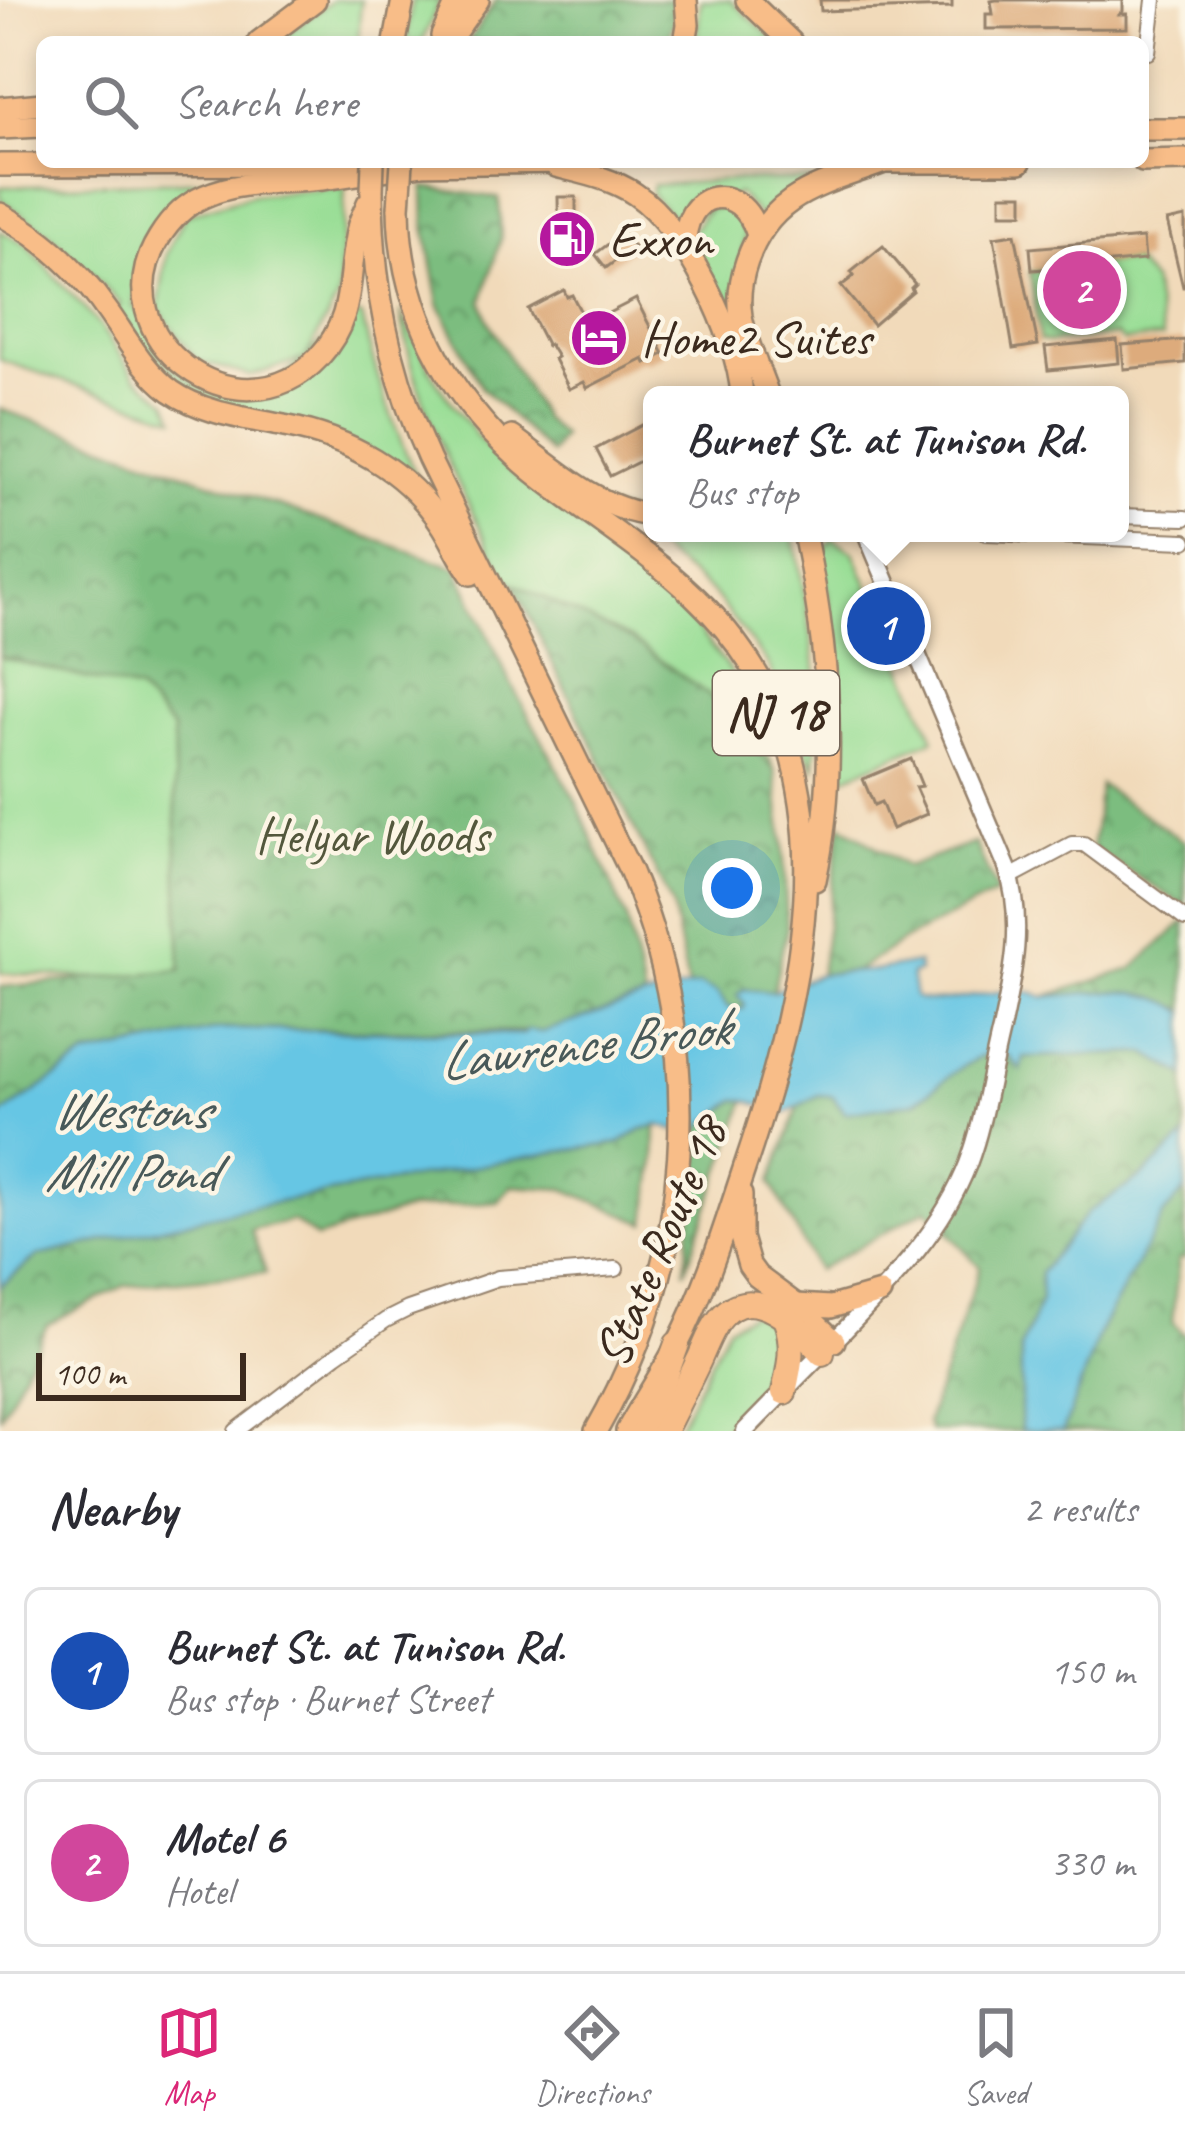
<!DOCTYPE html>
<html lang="en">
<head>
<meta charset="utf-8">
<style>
  :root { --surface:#fff; --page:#f2f2f3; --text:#2b2b33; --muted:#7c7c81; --line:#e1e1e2; --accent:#db2777 }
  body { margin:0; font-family:Caveat,sans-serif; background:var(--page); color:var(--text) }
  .scale { position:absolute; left:36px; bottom:30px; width:210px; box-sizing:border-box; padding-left:12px; border:6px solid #3b2a1e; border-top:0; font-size:33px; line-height:42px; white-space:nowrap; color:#3b2a1e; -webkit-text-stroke:9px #fcf5e5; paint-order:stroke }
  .you { position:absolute; left:732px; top:888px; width:42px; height:42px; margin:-30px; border:9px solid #fff; border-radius:50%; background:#1a73e8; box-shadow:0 0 0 18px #1a73e833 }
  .badge { display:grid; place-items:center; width:78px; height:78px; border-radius:50%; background:var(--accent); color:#fff; font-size:39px; font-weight:700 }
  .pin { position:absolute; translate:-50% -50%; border:6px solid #fff; box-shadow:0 3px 12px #0006 }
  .popup { position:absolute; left:643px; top:386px; width:486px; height:156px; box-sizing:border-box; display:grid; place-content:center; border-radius:18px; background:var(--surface); filter:drop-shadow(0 3px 9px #0005); font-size:39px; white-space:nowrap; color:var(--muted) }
  .popup b { font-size:45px; color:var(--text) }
  .popup::after { content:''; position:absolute; left:50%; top:100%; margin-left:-24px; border:24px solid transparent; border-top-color:var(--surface) }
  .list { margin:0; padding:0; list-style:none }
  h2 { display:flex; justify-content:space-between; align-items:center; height:156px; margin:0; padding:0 48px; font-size:51px }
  h2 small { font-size:39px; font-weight:400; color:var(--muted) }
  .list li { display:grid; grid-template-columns:78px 1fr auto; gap:36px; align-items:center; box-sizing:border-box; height:168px; margin:0 24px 24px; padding:0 24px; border:3px solid var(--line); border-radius:18px }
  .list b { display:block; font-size:45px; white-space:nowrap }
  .list p { margin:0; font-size:39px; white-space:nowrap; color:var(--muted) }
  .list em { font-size:39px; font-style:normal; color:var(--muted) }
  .icon { flex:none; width:66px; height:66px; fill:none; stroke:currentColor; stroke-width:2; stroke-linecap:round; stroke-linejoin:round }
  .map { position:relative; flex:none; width:1185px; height:1431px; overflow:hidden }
  .search { position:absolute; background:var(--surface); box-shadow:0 6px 18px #0003; left:36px; right:36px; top:36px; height:132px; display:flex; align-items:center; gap:30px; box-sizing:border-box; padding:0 42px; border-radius:18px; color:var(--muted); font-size:45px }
  .sheet { height:540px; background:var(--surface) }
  nav { display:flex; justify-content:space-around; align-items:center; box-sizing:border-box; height:168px; border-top:3px solid var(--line); background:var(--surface); font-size:33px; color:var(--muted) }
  nav a { display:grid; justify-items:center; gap:6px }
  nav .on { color:var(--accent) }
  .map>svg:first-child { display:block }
  .green { fill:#9ade96; stroke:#6a845a; stroke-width:3 }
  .forest { fill:url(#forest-crowns); stroke:#5b744e; stroke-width:3 }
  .water { fill:#66c6e4; stroke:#507881; stroke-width:3 }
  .building { fill:#ddab7b }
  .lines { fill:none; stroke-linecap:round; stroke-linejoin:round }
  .minor-casing { stroke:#96826c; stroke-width:18 }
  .tertiary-casing { stroke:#96826c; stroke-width:21 }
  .trunk-casing { stroke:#96826c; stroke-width:26 }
  .motorway-casing { stroke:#96826c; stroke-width:28 }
  .minor { stroke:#fff; stroke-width:14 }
  .tertiary { stroke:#fff; stroke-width:16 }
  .trunk { stroke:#f8bd88; stroke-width:21 }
  .motorway { stroke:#f8bd88; stroke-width:24 }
  .trunk-bridge-casing { stroke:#96826c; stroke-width:26; stroke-linecap:butt }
  .trunk-bridge { stroke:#f8bd88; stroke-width:21 }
  .labels { text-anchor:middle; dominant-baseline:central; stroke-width:9; stroke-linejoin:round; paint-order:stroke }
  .shield { fill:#fcf5e5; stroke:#75675a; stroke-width:3 }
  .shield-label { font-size:48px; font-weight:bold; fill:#3b2a1e }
  .poi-label { font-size:51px; fill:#3b2a1e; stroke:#fcf5e5; text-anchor:start }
  .park-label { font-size:51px; fill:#53573c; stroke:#fcf5e5 }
  .street-label { font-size:51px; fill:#3b2a1e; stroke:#fcf5e5 }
  .water-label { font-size:54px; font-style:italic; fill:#485959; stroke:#fcf5e5 }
</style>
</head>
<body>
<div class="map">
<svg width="1185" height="1431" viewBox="0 0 1185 1431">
  <defs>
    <pattern id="forest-crowns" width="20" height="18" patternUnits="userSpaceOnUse" patternTransform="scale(3)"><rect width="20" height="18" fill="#7bbd7f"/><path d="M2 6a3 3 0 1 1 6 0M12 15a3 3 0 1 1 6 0" fill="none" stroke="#669a67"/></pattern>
  </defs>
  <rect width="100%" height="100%" fill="#fcf5e5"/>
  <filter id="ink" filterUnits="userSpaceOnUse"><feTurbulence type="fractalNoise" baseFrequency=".00833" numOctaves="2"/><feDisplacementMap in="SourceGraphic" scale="24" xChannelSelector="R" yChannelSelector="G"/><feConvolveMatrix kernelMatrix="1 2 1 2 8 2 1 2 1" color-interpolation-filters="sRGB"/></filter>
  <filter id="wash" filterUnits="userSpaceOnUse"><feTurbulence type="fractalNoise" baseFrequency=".004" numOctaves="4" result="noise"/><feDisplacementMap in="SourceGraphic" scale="48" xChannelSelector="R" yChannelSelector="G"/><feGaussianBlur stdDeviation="2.7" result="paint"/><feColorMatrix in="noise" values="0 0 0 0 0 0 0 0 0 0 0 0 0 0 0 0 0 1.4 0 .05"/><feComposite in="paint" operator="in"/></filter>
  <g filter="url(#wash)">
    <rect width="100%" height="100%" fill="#f1daba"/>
    <g class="green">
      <polygon points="333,0 361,0 358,42 275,42"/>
      <polygon points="412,0 440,0 422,42 406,42"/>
      <polygon points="701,0 730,0 776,42 696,42"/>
      <path d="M213 180 152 227 142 249 133 307 139 308 161 356 169 365 201 387 234 396 262 395 354 314 362 316C375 376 394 429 420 485L404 474 188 393 159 371 116 308 121 304 49 233 0 199V187Z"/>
      <polygon points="810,180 760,217 738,193 679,224 651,194 653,185 733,180"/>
      <polygon points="345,187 338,298 305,358 251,376 197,361 158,309 167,253 185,215 252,195"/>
      <polygon points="722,207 736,212 746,232 732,319 693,245 692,231 709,209"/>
      <polygon points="0,231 26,244 98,324 136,377 167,401 175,418 0,360"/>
      <polygon points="1134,261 1152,282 1163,337 1123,341 1117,335 1050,342 1040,340 1030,272"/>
      <path d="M401 312 439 386 479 439 505 467 678 604 731 672 775 771 710 696 632 640 513 583 505 577C462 492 415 407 401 312Z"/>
      <path d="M603 506 652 519V533L793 534C807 608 826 692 814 768L768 664 712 592Z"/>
      <polygon points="833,539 854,552 934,739 841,779 837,649 821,552"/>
      <polygon points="0,657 139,691 173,730 181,971 100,978 0,973"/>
      <path d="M752 1313 775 1326C783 1382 757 1395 721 1431H676L728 1326Z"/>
    </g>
    <g class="forest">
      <polygon points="496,0 672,0 674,22 666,42 468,42"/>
      <polygon points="424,187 499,198 501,238 482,301 488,320 543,419 562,435 551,454 482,388 439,304 425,225"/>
      <polygon points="0,409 457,568 511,684 577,803 626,919 645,998 543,1032 222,1029 87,1056 0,1116 0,987 181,970 173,730 139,691 0,657"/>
      <path d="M513 583 632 640 710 696 775 771 783 841 787 928 773 992 742 1001 745 1005 744 1009 727 1007C717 992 706 984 688 987L672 905Z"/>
      <polygon points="1100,785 1185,842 1185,906 1092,848"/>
      <polygon points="841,824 907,867 975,843 997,893 904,940 856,971 820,974"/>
      <polygon points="1185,921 1185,1012 1179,1007 1043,997 1132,969"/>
      <polygon points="1146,1053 1185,1076 1185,1137 1144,1175 1088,1212 1041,1300 1021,1348 1021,1431 930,1431 927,1422 980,1267 927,1209 817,1270 771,1182 799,1106 818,1095 833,1096 838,1105 894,1107 983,1055 1009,1056 1021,1068 1023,1057"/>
      <polygon points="736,1100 746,1100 685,1272 701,1127"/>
      <polygon points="656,1126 655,1161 646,1223 564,1189 511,1186 498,1202 410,1209 316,1238 293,1221 251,1230 266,1273 124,1286 47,1325 0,1418 0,1286 38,1256 241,1209 550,1153 620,1143 642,1129"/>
      <polygon points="1185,1191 1185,1258 1179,1259 1172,1322 1185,1336 1185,1431 1063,1431 1102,1327 1164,1213"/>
    </g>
    <g class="water">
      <path d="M918 963 919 972 911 974 915 998C948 1010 1010 978 1043 997 1089 993 1146 982 1185 1012V1076L1146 1053 1024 1057 1021 1070 1009 1056 983 1055 960 1068 915 1102 844 1113 833 1096 818 1095 784 1114 746 1100H736L695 1131 681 1132 659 1125 642 1129 620 1143 550 1153 241 1209 38 1256 0 1286V1116L87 1056 222 1029 524 1034 527 1030 542 1032 645 998 699 985 718 993 727 1007 743 1009 745 1004 737 995 744 989 773 992 820 974 879 970Z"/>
      <polygon points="1185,1137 1185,1191 1164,1214 1102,1327 1063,1431 1021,1431 1021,1348 1041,1300 1040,1273 1088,1212 1144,1175"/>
    </g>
    <g id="blocks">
      <g class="building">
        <polygon points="820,0 952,0 952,7 821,11"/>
        <polygon points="996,0 1123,0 1123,11 1120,14 1127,14 1127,28 986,29 986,14 993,14 991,1"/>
        <rect x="1001" y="194" width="22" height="19"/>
        <polygon points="558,197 576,197 576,254 559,254"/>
        <polygon points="1185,217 1185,287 1183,287 1167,221"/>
        <polygon points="623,233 634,247 606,268 595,254"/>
        <polygon points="1015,234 1038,345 1013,349 994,237"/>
        <polygon points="1143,238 1145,260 1032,270 1030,248"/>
        <polygon points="883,246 915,284 911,288 913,291 873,325 841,286 854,276 851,272"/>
        <polygon points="564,290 567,297 572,295 587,324 636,299 664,354 646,363 644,359 587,388 584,382 569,389 554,359 557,357 549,344 547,346 528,309"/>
        <polygon points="1117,340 1119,363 1048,370 1045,347"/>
        <polygon points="1185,340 1185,363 1124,369 1122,345"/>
        <polygon points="652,420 652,445 644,449 648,457 610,476 596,449"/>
        <polygon points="911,759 922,786 915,787 927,814 892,829 881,802 874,805 863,779"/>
      </g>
    </g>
  </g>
  <g filter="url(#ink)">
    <use href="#blocks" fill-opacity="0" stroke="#96826c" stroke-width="3"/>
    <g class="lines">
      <g class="minor-casing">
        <g id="minor">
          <polyline points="1148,52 1154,0"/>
          <polyline points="1120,516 1185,518"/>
          <polyline points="986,533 1185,541"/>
          <polyline points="1010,877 1072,844 1084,844 1185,919"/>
          <polyline points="236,1431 336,1355 386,1320 408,1309 498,1278 616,1269"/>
        </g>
      </g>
      <g class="tertiary-casing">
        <path id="tertiary" d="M745 1431C777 1398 809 1365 842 1333 891 1282 942 1231 968 1164 984 1122 990 1074 1001 1030 1013 975 1025 922 1007 867L866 533"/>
      </g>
      <g class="trunk-casing">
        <g id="trunk">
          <polyline points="747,0 791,42"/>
          <polyline points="442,36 458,0"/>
          <polyline points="259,42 315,0"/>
          <polyline points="395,42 403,0"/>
          <polyline points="448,42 478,0"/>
          <polyline points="685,42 688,25 686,0"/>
          <polyline points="0,108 42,104"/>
          <polyline points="0,128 42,126"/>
          <polyline points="1143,129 1185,129"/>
          <polyline points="1143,161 1185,160"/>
          <polyline points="871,162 1020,162"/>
          <polyline points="412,164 573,162"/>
          <polyline points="0,165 351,164"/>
          <path d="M556 166C583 173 611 178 635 194 685 227 738 336 742 395"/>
          <path d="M372 191C372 285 390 374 429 459L631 872C707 1054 694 1259 596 1431"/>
          <path d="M368 203C365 211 360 219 358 228 346 275 357 316 319 357 239 443 97 337 159 238 170 220 186 204 205 196 241 180 284 183 322 179 355 175 388 169 421 164"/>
          <path d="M399 208C400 318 458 413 543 479 593 518 648 552 694 596 860 752 809 976 745 1166 725 1226 706 1289 677 1345 662 1374 643 1402 627 1431"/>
          <path d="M0 214C43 238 80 271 108 312 128 340 143 370 171 391 204 414 246 418 284 426 348 438 407 470 443 526 453 542 460 559 471 574"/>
          <path d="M685 248C682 190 740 177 758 235"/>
          <path d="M768 395C759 369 746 343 741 316 738 297 741 278 747 261 771 192 823 185 884 162"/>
          <path d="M512 437C554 467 598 510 652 515"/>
          <path d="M804 533C828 645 839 767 815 880"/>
          <polyline points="741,1195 741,1237 749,1265 757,1276 796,1305 834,1341"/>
          <polyline points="796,1305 831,1307 880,1293"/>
        </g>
      </g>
      <g class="motorway-casing">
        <g id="motorway">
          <path d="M784 1392C790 1366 795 1343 785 1318"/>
          <polyline points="645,1431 677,1344"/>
          <path d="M664 1431C676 1408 687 1385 698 1362 705 1348 710 1331 720 1319 753 1278 798 1327 822 1353"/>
        </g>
      </g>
      <use href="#minor" class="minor"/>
      <use href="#tertiary" class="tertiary"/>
      <use href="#trunk" class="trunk"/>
      <use href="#motorway" class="motorway"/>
      <g class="trunk-bridge-casing">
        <g id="trunk-bridge">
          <polyline points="372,191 373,162"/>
          <polyline points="399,208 402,162"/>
        </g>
      </g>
      <use href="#trunk-bridge" class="trunk-bridge"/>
    </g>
  </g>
  <defs>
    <g id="fuel-disc" transform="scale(3)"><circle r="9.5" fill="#b5179e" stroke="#fcf5e5"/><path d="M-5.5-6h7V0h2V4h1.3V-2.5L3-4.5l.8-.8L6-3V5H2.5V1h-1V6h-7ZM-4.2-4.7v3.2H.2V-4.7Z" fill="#fff"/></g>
    <g id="hotel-disc" transform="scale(3)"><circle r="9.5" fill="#b5179e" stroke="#fcf5e5"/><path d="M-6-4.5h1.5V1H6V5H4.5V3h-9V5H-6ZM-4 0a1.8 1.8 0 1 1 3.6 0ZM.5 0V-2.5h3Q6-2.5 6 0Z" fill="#fff"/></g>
  </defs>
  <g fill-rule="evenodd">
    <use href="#fuel-disc" x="567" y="239"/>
    <use href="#hotel-disc" x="599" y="338"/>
  </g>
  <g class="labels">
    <rect class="shield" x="713" y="671" width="126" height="84" rx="9"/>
    <g class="shield-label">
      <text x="776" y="713">NJ 18</text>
    </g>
    <g class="poi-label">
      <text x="609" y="239">Exxon</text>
      <text x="641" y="338">Home2 Suites</text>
    </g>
    <g class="park-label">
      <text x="372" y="835">Helyar Woods</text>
    </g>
    <g class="street-label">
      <text transform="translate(660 1242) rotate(-67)">State Route 18</text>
    </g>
    <g class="water-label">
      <text transform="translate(584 1044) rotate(-7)">Lawrence Brook</text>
      <text x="130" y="1110">Westons<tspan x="130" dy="62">Mill Pond</tspan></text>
    </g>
  </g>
</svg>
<div class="scale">100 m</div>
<div class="you"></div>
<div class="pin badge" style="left:886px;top:626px;background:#1a4fb4">1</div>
<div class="popup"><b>Burnet St. at Tunison Rd.</b>Bus stop</div>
<div class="pin badge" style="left:1082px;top:290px;background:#d1479c">2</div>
<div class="search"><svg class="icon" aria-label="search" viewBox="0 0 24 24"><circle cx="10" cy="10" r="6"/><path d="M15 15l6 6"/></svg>Search here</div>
</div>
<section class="sheet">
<h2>Nearby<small>2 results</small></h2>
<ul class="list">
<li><span class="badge" style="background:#1a4fb4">1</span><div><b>Burnet St. at Tunison Rd.</b><p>Bus stop · Burnet Street</p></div><em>150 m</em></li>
<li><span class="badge" style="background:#d1479c">2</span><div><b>Motel 6</b><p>Hotel</p></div><em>330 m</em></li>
</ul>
</section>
<nav>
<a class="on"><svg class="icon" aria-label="map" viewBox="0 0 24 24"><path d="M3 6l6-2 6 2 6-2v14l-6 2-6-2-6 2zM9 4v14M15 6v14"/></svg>Map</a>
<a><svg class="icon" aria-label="directions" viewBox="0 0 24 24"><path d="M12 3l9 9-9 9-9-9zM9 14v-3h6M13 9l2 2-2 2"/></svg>Directions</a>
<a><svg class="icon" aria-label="saved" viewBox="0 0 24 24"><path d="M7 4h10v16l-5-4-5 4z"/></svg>Saved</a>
</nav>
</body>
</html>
